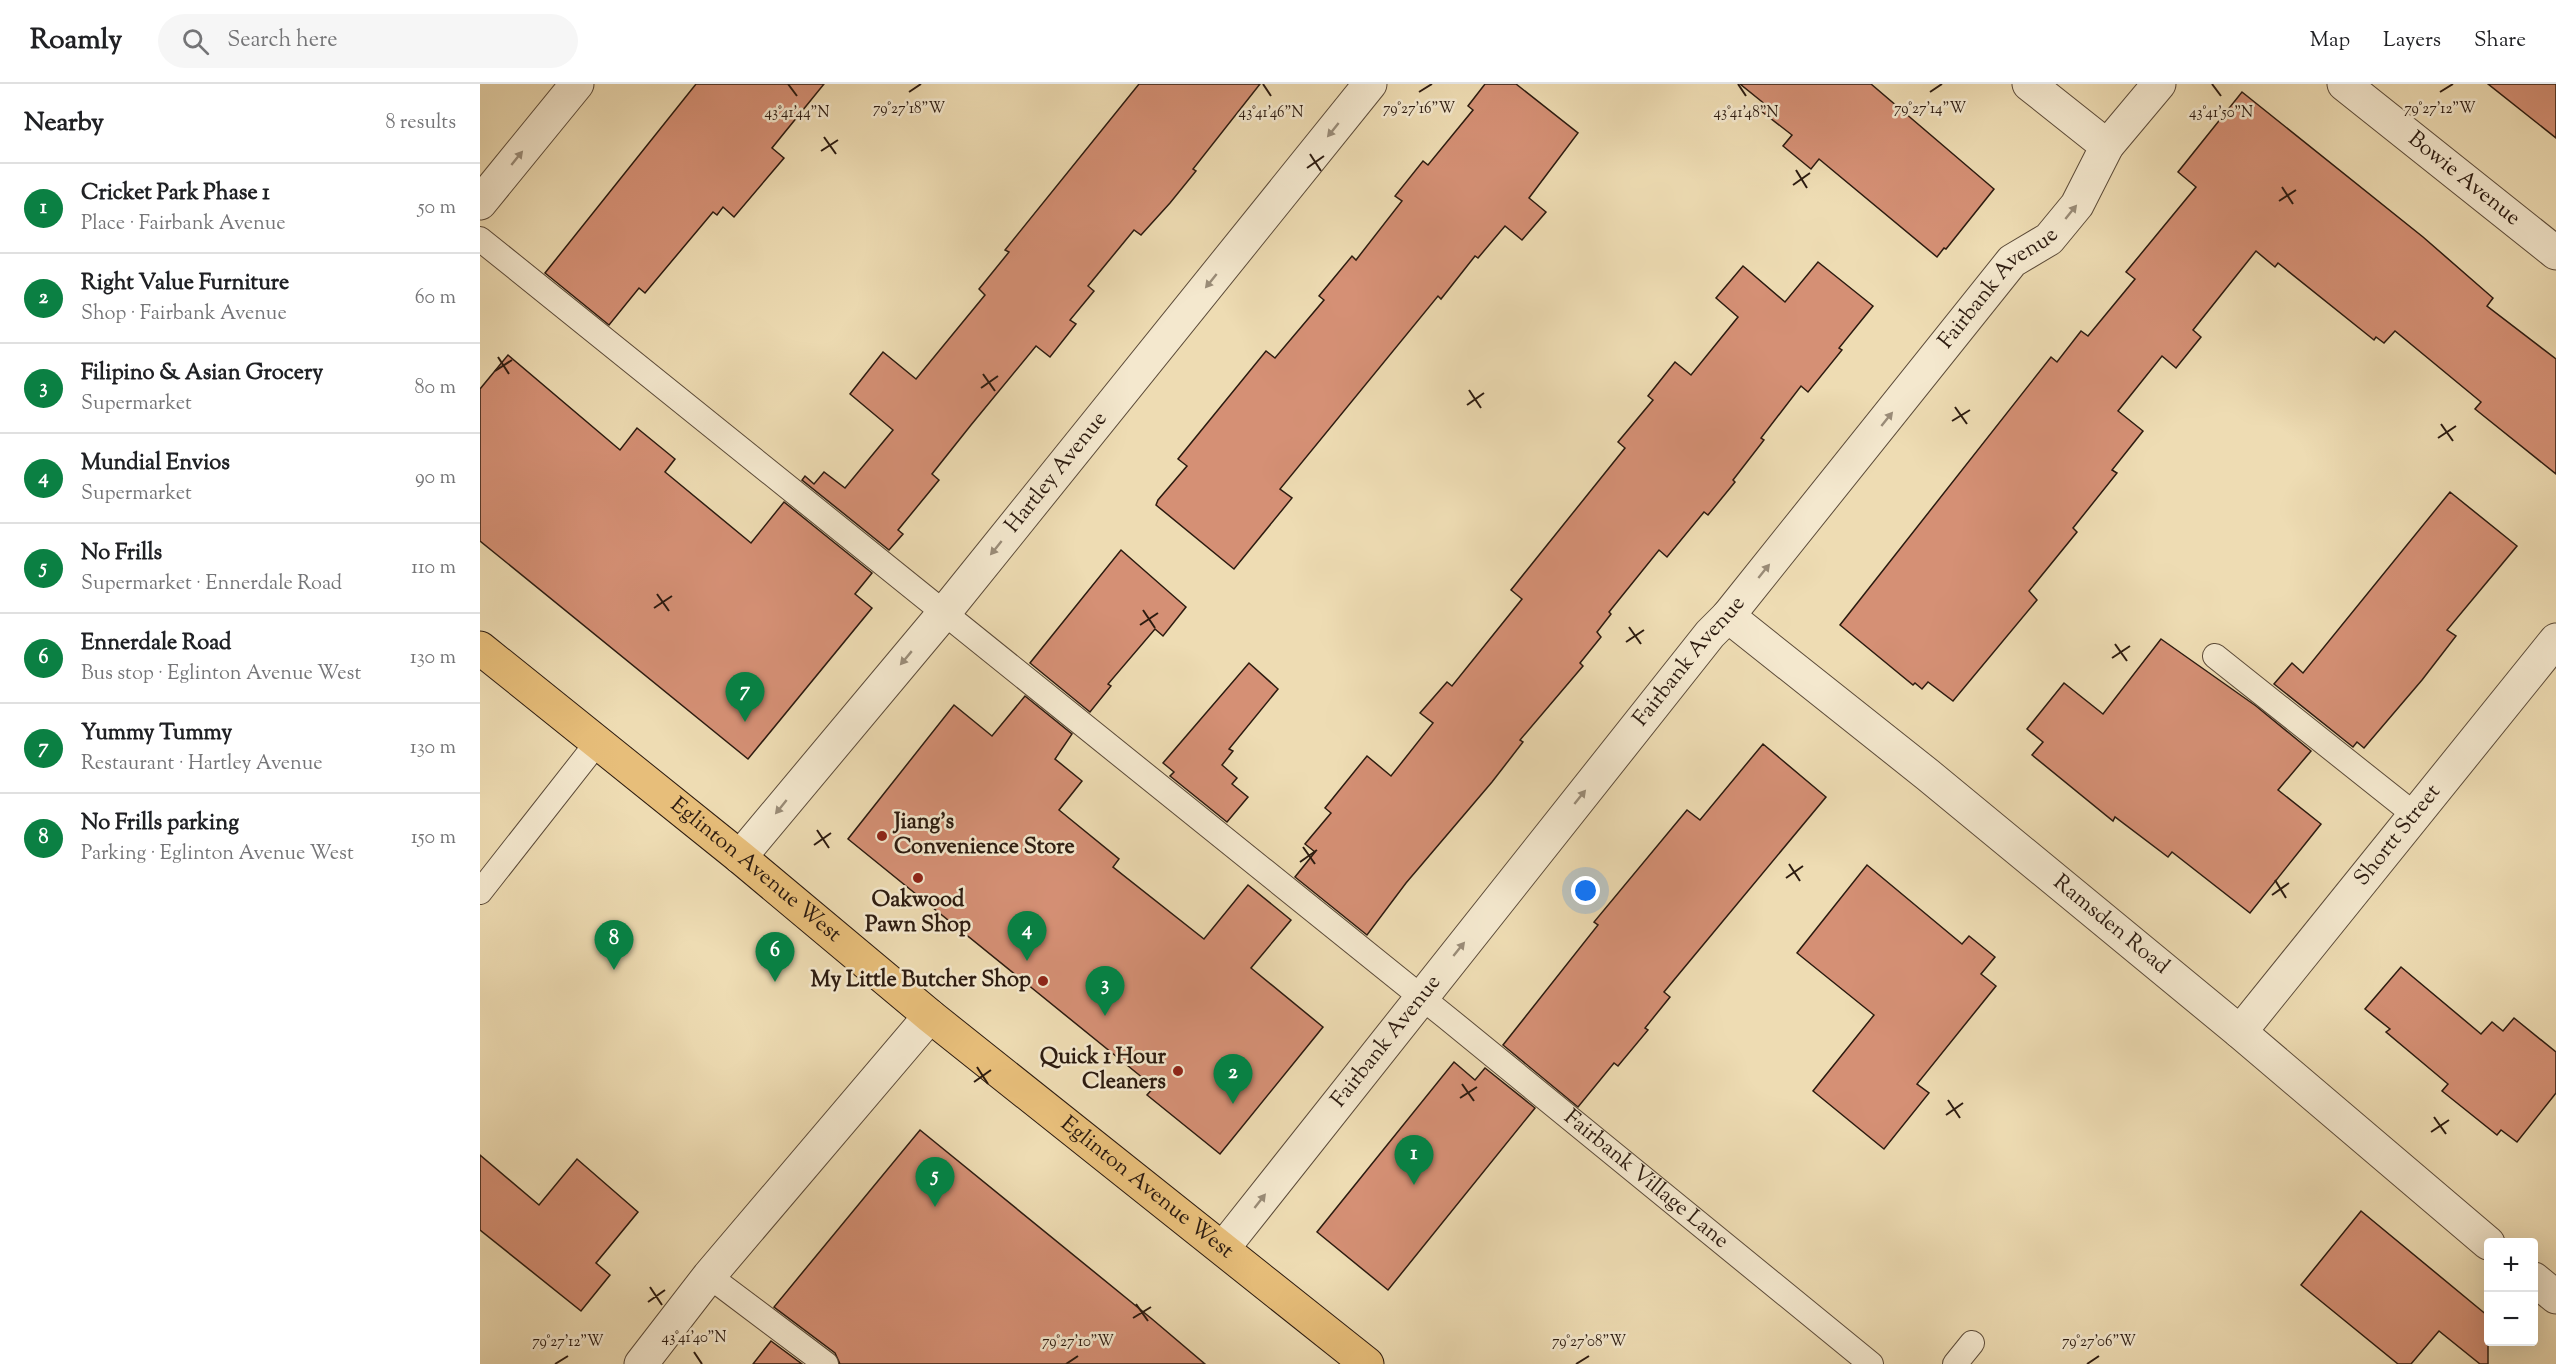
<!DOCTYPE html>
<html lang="en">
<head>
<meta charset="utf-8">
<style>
  :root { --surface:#fff; --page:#f6f6f6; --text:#202124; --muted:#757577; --line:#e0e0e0; --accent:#0b8043 }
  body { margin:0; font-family:"Sorts Mill Goudy",serif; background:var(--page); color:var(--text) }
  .controls { position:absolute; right:18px; bottom:18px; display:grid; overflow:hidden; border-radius:6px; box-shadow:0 6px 24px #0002 }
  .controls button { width:54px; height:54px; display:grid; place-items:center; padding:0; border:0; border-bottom:2px solid var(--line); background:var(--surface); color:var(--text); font:30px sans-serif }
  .you { position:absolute; left:1106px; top:807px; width:21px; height:21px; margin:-15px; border:4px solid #fff; border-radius:50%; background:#1a73e8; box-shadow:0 0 0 9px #1a73e833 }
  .badge { display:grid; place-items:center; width:39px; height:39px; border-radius:50%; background:var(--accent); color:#fff; font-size:20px; font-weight:700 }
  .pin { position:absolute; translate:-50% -50px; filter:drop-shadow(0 2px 3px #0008) }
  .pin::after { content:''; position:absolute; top:32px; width:21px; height:18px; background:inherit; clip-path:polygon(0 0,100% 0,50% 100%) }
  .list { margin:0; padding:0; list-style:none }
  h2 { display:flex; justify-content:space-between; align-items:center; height:78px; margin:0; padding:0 24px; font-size:26px }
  h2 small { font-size:20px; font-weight:400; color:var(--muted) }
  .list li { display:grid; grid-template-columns:39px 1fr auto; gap:18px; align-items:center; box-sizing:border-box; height:90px; padding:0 24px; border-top:2px solid var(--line) }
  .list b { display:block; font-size:22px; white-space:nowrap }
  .list p { margin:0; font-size:20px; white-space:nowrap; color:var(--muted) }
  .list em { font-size:20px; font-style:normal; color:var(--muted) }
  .icon { flex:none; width:33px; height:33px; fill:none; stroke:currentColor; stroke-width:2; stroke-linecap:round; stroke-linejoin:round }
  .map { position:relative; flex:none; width:2076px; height:1280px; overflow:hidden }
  header { display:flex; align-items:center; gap:36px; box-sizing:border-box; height:84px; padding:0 30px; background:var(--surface); border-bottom:2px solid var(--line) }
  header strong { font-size:28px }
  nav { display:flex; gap:33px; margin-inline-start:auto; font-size:21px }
  .search { width:420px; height:54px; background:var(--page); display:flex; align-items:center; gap:15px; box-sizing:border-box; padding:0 21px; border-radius:33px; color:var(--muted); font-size:22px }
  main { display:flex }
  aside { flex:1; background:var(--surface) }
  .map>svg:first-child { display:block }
  .building { fill:#d59075; stroke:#2c1b10; stroke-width:1.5 }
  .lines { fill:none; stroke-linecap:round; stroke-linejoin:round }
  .service-casing { stroke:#5c4b39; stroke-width:26 }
  .minor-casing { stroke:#5c4b39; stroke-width:35 }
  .primary-casing { stroke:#2c1b10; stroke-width:35 }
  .service { stroke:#f4e8ce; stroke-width:24 }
  .minor { stroke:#f4e8ce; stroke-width:33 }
  .primary { stroke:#e7be7a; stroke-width:33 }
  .oneway { fill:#9a8c78 }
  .ticks { fill:none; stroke:#2c1b10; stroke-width:2 }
  .poi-dot { fill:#8f2418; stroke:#f4e8ce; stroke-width:2 }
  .labels { text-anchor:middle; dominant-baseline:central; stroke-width:5; stroke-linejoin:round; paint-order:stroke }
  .street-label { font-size:22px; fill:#2c1b10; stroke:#f4e8ce }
  .poi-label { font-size:22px; font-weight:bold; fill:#2c1b10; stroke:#f4e8ce; text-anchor:end }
  .ticks-label { font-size:15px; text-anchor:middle; fill:#2c1b10; stroke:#f4e8ce; stroke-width:5; stroke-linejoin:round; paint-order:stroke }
</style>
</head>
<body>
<header>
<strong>Roamly</strong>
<div class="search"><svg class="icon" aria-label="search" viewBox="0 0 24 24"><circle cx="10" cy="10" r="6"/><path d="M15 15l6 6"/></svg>Search here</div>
<nav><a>Map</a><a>Layers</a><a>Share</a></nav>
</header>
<main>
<aside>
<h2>Nearby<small>8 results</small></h2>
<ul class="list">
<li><span class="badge">1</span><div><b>Cricket Park Phase 1</b><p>Place · Fairbank Avenue</p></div><em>50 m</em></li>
<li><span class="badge">2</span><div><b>Right Value Furniture</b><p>Shop · Fairbank Avenue</p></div><em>60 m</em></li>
<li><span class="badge">3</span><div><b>Filipino &amp; Asian Grocery</b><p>Supermarket</p></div><em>80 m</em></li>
<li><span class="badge">4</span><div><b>Mundial Envios</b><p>Supermarket</p></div><em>90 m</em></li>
<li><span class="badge">5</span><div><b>No Frills</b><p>Supermarket · Ennerdale Road</p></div><em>110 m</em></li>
<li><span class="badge">6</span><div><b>Ennerdale Road</b><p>Bus stop · Eglinton Avenue West</p></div><em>130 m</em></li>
<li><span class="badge">7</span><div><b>Yummy Tummy</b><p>Restaurant · Hartley Avenue</p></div><em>130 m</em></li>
<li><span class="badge">8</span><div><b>No Frills parking</b><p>Parking · Eglinton Avenue West</p></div><em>150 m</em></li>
</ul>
</aside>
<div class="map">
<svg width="2076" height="1280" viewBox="0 0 2076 1280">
  <rect width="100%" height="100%" fill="#eedcb3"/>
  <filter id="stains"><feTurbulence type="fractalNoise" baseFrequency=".00333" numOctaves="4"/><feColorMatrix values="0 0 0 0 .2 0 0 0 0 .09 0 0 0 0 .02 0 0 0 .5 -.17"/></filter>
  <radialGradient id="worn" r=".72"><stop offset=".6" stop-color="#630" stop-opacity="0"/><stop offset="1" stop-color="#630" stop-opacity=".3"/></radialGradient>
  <g class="building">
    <polygon points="216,0 344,0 292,64 304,74 254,133 243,123 237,131 233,128 165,209 159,204 129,241 65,189"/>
    <polygon points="659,0 780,0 713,85 716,87 690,119 661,151 654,146 608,202 614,207 590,236 596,240 570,273 556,262 491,341 452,390 459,396 418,446 423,450 409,466 322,396 325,392 334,400 344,388 365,404 413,346 370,310 403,268 436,295 505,211 499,205 529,168 525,166"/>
    <polygon points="1005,0 1036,0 1098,49 1049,114 1066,128 1042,156 1025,142 998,174 995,172 961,215 958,212 800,405 812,414 754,485 676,421 678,416 707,382 698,375 786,267 795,274 844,216 839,212 872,172 876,176 922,117 915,112 943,77 948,81 993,26 988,22"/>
    <polygon points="1260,0 1391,0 1514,105 1466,165 1464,164 1457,173 1339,75 1331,85 1303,62 1312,51 1281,27 1286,21"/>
    <polygon points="2008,0 2076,0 2076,54"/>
    <polygon points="1762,8 1943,153 2013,214 2007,222 2076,275 2076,390 1995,325 2001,318 1915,247 1904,259 1896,253 1894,256 1798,179 1795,183 1776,167 1713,246 1721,253 1696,284 1682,272 1638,327 1663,347 1632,386 1637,389 1593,444 1597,448 1549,507 1557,516 1473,617 1448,598 1442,605 1435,599 1433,601 1360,541 1571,273 1577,278 1601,247 1608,252 1655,195 1646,188 1716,103 1698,88"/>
    <polygon points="1338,178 1393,222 1359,264 1362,266 1328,308 1321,302 1281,354 1284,356 1253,396 1255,398 1228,431 1224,428 1187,473 1179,466 1129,528 1131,530 1117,548 1121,553 1100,579 1103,582 1040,656 1043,658 1012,698 926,799 887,851 815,793 835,768 825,760 851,729 845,724 887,672 911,692 953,639 940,629 967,598 972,602 1042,515 1031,506 1145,364 1138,358 1173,316 1168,312 1195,278 1211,291 1258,233 1236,214 1263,182 1305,218"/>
    <polygon points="28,271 140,366 157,344 195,375 185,388 271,459 304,418 392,489 375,510 392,524 268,675 0,457 0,305"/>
    <polygon points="1970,408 2037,462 1967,546 1976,552 1942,596 1884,664 1877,658 1873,663 1794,600 1812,579 1823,589"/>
    <polygon points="641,466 706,523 683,552 675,545 628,600 631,602 610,628 550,579"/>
    <polygon points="1681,555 1776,622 1831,667 1798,706 1841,740 1770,829 1692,768 1688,773 1635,733 1633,737 1552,671 1563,658 1547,645 1584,599 1623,630"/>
    <polygon points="769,579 798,605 749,665 753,667 742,681 757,694 752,700 768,713 747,738 690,692 694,688 683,679"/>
    <polygon points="545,612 592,650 575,675 602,697 579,726 639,775 633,783 724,855 768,801 811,836 771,884 843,943 740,1070 667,1011 674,1003 368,755 474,621 512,652"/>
    <polygon points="1283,660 1346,713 1184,908 1190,913 1165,944 1168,946 1138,982 1134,979 1098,1023 1023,961 1118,841 1114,838 1207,726 1220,736"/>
    <polygon points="1387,781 1482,860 1489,852 1515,873 1501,890 1516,902 1437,1000 1449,1009 1404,1065 1333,1007 1394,931 1317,869"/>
    <polygon points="1921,883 2001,950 2012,938 2023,947 2034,934 2076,968 2076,1009 2037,1058 2021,1046 2017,1051 1962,1007 1968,1000 1906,948 1910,945 1885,925"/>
    <polygon points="974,978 995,996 1005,984 1055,1024 908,1206 837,1148"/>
    <polygon points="440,1046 672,1235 725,1280 360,1280 355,1269 294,1223"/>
    <polygon points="0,1071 59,1121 97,1075 158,1128 116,1179 130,1191 101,1227 0,1146"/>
    <polygon points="1881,1127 2008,1232 2008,1280 2000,1280 1959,1247 1931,1280 1918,1280 1821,1201"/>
    <polygon points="291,1257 322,1280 273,1280"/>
  </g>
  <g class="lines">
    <g class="service-casing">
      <g id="service">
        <path id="s1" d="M0 155 966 933 1391 1280"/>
        <polyline points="1735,572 1935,731"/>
        <polyline points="0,808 117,659"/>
        <polyline points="229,1192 346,1280"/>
        <polyline points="1475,1280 1492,1259"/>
      </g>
    </g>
    <g class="minor-casing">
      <g id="minor">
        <polyline points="1549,0 1627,62"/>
        <path id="s2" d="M1864 0 2076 169"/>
        <polyline points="0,119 97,0"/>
        <path id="s3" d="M1248 532 1448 691 1760 948 2008 1159"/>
        <path id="s4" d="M260 773 464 529 890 0"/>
        <path id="s5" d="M1760 948 2076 556"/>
        <path id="s6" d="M744 1163 1230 550 1248 532 1532 177 1569 155 1597 121 1627 62 1679 0"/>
        <polyline points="2054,1195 2076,1213"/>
        <polyline points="161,1280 229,1192 450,932"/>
      </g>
    </g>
    <g class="primary-casing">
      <g id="primary">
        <path id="s7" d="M0 564 260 773 450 932 887 1280"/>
      </g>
    </g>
    <use href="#service" class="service"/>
    <use href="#minor" class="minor"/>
    <use href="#primary" class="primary"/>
  </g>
  <defs><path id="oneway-solid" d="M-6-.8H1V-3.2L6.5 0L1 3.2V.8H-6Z" transform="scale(1.5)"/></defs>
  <g class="oneway">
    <use href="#oneway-solid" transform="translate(853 46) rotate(129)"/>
    <use href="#oneway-solid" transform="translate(37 74) rotate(-51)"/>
    <use href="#oneway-solid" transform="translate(1591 128) rotate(-51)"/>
    <use href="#oneway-solid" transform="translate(731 197) rotate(129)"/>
    <use href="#oneway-solid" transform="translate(1407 335) rotate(-51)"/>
    <use href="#oneway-solid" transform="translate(516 464) rotate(129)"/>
    <use href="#oneway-solid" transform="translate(1284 487) rotate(-51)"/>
    <use href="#oneway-solid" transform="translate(426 574) rotate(130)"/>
    <use href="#oneway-solid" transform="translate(1100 713) rotate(-51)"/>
    <use href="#oneway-solid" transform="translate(301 723) rotate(129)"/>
    <use href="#oneway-solid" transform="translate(979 865) rotate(-51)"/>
    <use href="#oneway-solid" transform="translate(780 1117) rotate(-52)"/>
  </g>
  <path class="ticks" d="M308 0 317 12M783 0 791 12M1258 0 1266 12M1732 0 1741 12M429 8 441 0M939 8 952 0M1450 8 1462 0M1960 8 1973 0M344 53 356 70M341 67 358 56M830 70 841 87M827 84 844 72M1316 86 1327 104M1313 101 1330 89M1802 103 1813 120M1799 117 1816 106M18 273 29 290M15 287 32 276M503 290 515 307M501 304 518 292M989 306 1001 324M987 321 1004 309M1475 323 1487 340M1472 337 1490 326M1961 340 1973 357M1958 354 1976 342M177 510 189 527M174 524 192 512M663 526 675 544M660 541 678 529M1149 543 1161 560M1146 558 1164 546M1635 560 1647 577M1632 574 1650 562M337 746 349 764M334 761 351 749M823 763 835 780M820 778 837 766M1309 780 1320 797M1306 794 1323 782M1795 796 1806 814M1792 811 1809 799M497 983 508 1000M494 998 511 986M982 1000 994 1017M980 1014 997 1003M1468 1016 1480 1034M1466 1031 1483 1019M1954 1033 1966 1050M1951 1048 1969 1036M170 1203 182 1221M168 1218 185 1206M656 1220 668 1237M653 1234 671 1223M214 1268 222 1280M75 1280 88 1272M586 1280 598 1272M1096 1280 1109 1272M1607 1280 1619 1272"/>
  <g class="poi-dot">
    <circle cx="402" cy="752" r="6"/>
    <circle cx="438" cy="794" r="6"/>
    <circle cx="563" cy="897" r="6"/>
    <circle cx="698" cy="987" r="6"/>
  </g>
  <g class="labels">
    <g class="street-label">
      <text stroke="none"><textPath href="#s2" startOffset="153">Bowie Avenue</textPath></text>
      <text stroke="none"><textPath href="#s6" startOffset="1234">Fairbank Avenue</textPath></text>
      <text stroke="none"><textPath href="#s4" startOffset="498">Hartley Avenue</textPath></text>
      <text stroke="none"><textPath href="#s6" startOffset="748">Fairbank Avenue</textPath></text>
      <text stroke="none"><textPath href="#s5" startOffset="252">Shortt Street</textPath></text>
      <text stroke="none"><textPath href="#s7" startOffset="354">Eglinton Avenue West</textPath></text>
      <text stroke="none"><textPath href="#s3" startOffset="492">Ramsden Road</textPath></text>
      <text stroke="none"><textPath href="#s6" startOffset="262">Fairbank Avenue</textPath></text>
      <text stroke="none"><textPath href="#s1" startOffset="1498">Fairbank Village Lane</textPath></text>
      <text stroke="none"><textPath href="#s7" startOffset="858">Eglinton Avenue West</textPath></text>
    </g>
    <g class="poi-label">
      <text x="414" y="739" text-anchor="start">Jiang’s<tspan x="414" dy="25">Convenience Store</tspan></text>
      <text x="438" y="817" text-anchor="middle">Oakwood<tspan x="438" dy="25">Pawn Shop</tspan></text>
      <text x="551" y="897">My Little Butcher Shop</text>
      <text x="686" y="974">Quick 1 Hour<tspan x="686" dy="25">Cleaners</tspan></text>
    </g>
  </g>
  <g class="ticks-label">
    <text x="429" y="29">79°27'18"W</text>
    <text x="939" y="29">79°27'16"W</text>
    <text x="1450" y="29">79°27'14"W</text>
    <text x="1960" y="29">79°27'12"W</text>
    <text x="1266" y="33">43°41'48"N</text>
    <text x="1741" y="33">43°41'50"N</text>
    <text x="317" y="33">43°41'44"N</text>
    <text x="791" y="33">43°41'46"N</text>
    <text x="214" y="1258">43°41'40"N</text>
    <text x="88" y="1262">79°27'12"W</text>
    <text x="598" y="1262">79°27'10"W</text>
    <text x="1109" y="1262">79°27'08"W</text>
    <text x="1619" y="1262">79°27'06"W</text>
  </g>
  <rect width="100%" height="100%" filter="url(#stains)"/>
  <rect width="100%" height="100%" fill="url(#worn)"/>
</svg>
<div class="controls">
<button>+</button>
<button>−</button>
</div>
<div class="you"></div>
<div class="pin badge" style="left:934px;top:1101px">1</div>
<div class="pin badge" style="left:753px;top:1020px">2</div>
<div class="pin badge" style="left:625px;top:932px">3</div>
<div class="pin badge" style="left:547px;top:877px">4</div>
<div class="pin badge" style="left:455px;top:1123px">5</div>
<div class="pin badge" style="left:295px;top:898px">6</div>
<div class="pin badge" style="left:265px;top:638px">7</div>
<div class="pin badge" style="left:134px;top:886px">8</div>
</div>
</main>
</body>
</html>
